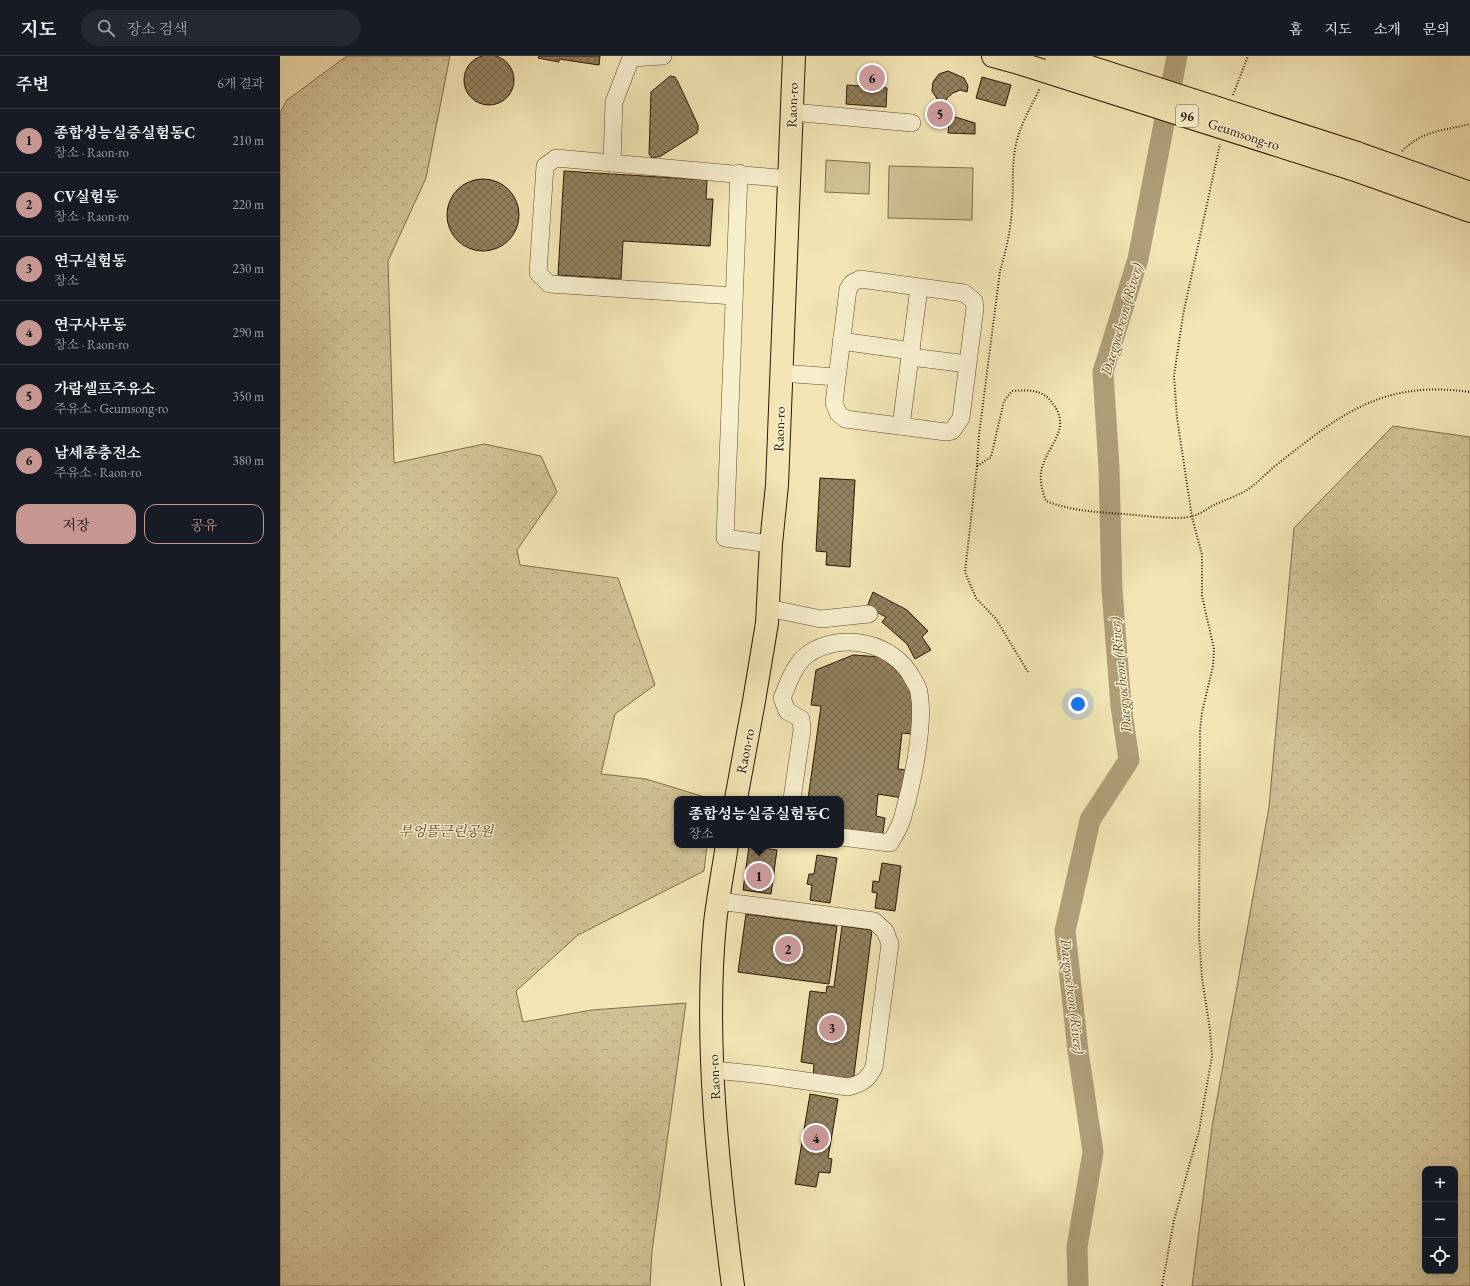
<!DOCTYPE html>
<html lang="ko">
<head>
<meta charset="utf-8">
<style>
  :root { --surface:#171b24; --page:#242831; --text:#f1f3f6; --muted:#9ea1a6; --line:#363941; --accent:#c59692 }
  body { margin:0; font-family:"EB Garamond","Noto Serif KR",serif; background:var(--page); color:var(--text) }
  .controls { position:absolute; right:12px; bottom:12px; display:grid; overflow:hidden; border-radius:8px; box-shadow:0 4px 16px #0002 }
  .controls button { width:36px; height:36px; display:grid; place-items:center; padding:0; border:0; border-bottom:1px solid var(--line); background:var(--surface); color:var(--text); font:20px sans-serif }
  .you { position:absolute; left:798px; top:648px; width:14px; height:14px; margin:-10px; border:3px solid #fff; border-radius:50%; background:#1a73e8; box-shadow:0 0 0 6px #1a73e833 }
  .badge { display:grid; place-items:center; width:26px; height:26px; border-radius:50%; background:var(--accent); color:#111; font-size:13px; font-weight:700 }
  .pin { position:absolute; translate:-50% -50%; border:2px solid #fff; box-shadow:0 1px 4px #0006 }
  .popup { position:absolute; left:394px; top:740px; width:170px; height:52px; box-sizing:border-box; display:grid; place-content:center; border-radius:8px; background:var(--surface); filter:drop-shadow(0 1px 3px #0005); font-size:13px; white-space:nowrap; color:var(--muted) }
  .popup b { font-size:15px; color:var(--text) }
  .popup::after { content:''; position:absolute; left:50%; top:100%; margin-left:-8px; border:8px solid transparent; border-top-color:var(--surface) }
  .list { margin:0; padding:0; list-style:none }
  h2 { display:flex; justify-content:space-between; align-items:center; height:52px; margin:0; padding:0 16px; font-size:17px }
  h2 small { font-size:13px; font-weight:400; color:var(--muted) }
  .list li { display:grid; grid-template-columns:26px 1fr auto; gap:12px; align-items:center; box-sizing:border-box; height:64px; padding:0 16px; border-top:1px solid var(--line) }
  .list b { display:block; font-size:15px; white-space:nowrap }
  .list p { margin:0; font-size:13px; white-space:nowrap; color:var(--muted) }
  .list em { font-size:13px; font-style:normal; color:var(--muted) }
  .actions { display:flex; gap:8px; padding:12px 16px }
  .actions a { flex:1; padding:9px 0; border:1px solid var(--accent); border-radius:12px; text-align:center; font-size:14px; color:var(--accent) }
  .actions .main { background:var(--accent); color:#111 }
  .icon { flex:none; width:22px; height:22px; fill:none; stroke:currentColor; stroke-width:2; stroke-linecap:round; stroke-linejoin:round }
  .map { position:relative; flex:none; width:1190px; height:1230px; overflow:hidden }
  header { display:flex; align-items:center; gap:24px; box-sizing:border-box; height:56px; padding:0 20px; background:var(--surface); border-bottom:1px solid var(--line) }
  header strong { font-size:19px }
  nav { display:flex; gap:22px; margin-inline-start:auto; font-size:14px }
  .search { width:280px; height:36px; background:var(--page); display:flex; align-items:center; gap:10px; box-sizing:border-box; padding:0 14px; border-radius:22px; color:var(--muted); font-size:15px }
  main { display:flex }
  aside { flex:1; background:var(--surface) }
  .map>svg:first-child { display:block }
  .forest { fill:url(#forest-crowns); stroke:#7e6c4c; fill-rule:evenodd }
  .pitch { fill:#d1c296; stroke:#7e6c4c }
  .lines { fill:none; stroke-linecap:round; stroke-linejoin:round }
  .river { stroke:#af9e78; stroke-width:21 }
  .building { fill:url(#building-cross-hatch); stroke:#2c1503 }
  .minor-casing { stroke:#5e492f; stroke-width:18 }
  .major-casing { stroke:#2c1503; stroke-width:24 }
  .path { stroke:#2c1503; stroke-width:2; stroke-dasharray:1 2; stroke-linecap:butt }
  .minor { stroke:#f7eece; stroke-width:17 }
  .major { stroke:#f3e5b4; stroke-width:22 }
  .major-bridge-casing { stroke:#2c1503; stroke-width:24; stroke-linecap:butt }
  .major-bridge { stroke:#f3e5b4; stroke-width:22 }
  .labels { text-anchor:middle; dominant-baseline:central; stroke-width:3; stroke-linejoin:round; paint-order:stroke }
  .shield { fill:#f7eece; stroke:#695640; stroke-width:1 }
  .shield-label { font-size:13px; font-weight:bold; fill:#2c1503 }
  .street-label { font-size:14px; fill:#2c1503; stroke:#f7eece }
  .park-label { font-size:14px; font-style:italic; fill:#5e492f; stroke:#f7eece }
  .water-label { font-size:15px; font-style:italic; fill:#604c32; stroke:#f7eece }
</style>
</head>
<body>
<header>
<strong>지도</strong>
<div class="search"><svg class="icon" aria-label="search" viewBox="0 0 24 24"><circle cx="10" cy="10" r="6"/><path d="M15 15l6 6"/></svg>장소 검색</div>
<nav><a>홈</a><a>지도</a><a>소개</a><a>문의</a></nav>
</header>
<main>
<aside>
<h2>주변<small>6개 결과</small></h2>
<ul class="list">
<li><span class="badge">1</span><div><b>종합성능실증실험동C</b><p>장소 · Raon-ro</p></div><em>210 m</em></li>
<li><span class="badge">2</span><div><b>CV실험동</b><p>장소 · Raon-ro</p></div><em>220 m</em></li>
<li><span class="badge">3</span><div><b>연구실험동</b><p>장소</p></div><em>230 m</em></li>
<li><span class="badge">4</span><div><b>연구사무동</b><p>장소 · Raon-ro</p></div><em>290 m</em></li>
<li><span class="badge">5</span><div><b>가람셀프주유소</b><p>주유소 · Geumsong-ro</p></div><em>350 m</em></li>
<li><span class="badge">6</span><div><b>남세종충전소</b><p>주유소 · Raon-ro</p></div><em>380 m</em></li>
</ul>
<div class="actions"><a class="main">저장</a><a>공유</a></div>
</aside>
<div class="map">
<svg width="1190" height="1230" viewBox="0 0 1190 1230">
  <defs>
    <pattern id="forest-crowns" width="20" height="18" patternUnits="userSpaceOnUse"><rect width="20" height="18" fill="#d1c296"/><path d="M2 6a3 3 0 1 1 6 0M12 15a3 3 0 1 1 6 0" fill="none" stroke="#b4a680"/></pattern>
    <pattern id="building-cross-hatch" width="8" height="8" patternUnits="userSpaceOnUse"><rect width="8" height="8" fill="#93815f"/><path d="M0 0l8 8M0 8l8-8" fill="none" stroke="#78684c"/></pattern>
  </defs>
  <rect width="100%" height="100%" fill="#f3e5b4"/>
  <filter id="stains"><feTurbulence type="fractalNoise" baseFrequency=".005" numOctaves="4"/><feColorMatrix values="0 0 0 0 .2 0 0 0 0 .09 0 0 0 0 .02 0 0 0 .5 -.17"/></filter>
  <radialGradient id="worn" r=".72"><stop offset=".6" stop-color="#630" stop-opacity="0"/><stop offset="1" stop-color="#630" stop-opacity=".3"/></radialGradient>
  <g class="forest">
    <polygon points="67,0 170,0 146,122 108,205 114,407 204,388 261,400 277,436 237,494 240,509 338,522 375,629 335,658 321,718 366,723 431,743 397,743 397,789 427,789 424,815 298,879 236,935 243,966 312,954 406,947 372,1195 370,1230 0,1230 0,57 7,44"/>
    <path d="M1113 370 1190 381V1230H912L932 1071 989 751 1014 472ZM1145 1113H1175V1215H1145Z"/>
  </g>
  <g class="pitch">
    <polygon points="546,104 590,107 589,138 545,136"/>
    <polygon points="609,110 693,112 692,164 608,162"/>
  </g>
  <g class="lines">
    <polyline class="river" points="798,1230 797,1191 813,1096 798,995 785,875 810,764 849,704 841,650 832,534 829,412 823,316 858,203 897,0"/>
  </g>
  <g class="building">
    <circle cx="209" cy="24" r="25"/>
    <polygon points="259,0 320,0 319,9 279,3 279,6 258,2"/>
    <polygon points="668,15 684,22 688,30 687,36 680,34 673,37 667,42 664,48 658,44 652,35 653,26 659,18"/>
    <polygon points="390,20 395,21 398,26 418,69 418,74 417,77 381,100 372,102 369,98 371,36"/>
    <polygon points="702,21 731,29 725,50 696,42"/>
    <polygon points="567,29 607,32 606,51 566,48"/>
    <polygon points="662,57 695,67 695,78 668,77 669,68 659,65"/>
    <polygon points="284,115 427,124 426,143 433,143 430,190 343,185 341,223 278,219"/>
    <circle cx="203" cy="159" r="36"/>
    <polygon points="540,422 575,424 570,511 546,509 547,496 536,495"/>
    <polygon points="593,536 627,554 648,575 642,581 651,594 635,603 627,588 602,566 606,561 587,551"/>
    <polygon points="573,599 601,601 626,621 639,657 632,678 622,677 618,713 627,714 623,742 598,738 596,760 605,762 602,784 561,778 561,743 528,743 541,650 531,649 536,614"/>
    <polygon points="469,790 497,794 491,838 463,834"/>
    <polygon points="537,799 557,802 550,847 530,844 532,829 527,828 529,818 534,818"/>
    <polygon points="602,807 621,810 615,855 595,852 597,837 592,836 593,825 599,826"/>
    <polygon points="466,858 557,870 549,928 458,916"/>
    <polygon points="562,870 592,874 573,1027 533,1021 534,1008 521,1006 530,935 546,937 547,930 554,931"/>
    <polygon points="530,1038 558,1043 548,1102 552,1103 550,1117 539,1116 536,1131 515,1128"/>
  </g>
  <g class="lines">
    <g class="minor-casing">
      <g id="minor">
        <polyline points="512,56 632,67"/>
        <polyline points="332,107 334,46 351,2 383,0"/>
        <polyline points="459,117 445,482 491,488"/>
        <polygon points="580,223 684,237 694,245 695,252 681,362 672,375 666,376 565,363 558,357 554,347 568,233 572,227"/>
        <polyline points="454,240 269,228 258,217 265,110 276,102 509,123"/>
        <polyline points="561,285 632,295"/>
        <polyline points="631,301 687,308"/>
        <polyline points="501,317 556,321"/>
        <polyline points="621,370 639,232"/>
        <polyline points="488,552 541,563 589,558"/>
        <path d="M512 743 522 674 521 663 507 655 502 642C508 628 514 608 528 598 562 575 614 586 633 623 635 627 639 632 639 637 645 668 632 729 623 760 621 769 615 779 610 787L561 781"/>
        <path d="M434 1014 484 1019 568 1031C581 1028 588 1024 594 1011L610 888 605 875 594 865 438 845"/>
      </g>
    </g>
    <g class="major-casing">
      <g id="major">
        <polyline points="713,0 742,8"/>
        <polyline points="1077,97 1190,137"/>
        <polyline points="1072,113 1190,155"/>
        <polyline points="456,743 474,645 487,567 491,488 497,429 514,0"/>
        <path d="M447 789C443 815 438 841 435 867 424 983 438 1114 453 1230"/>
      </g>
    </g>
    <g class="path">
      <polyline points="953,39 968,0"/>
      <path d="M1122 95C1143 74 1163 75 1190 68"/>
      <path d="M697 410 711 401 724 345 732 335C749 334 763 333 773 348 792 373 768 388 762 412 759 423 762 435 766 445 791 455 817 456 843 458 860 459 898 465 913 460 920 458 927 453 934 449 945 444 957 440 967 434 979 426 988 415 999 407 1063 356 1105 324 1190 336"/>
      <path d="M748 616 716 563 696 542 685 516 697 410 699 379 720 215C726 195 731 173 732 152 734 129 731 112 736 88 741 67 751 51 760 32"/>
      <polyline points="882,1230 894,1164 919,1075 932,1000 930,974 922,922 919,879 920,675 922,656 933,610 934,593 922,540 922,499 912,461 897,362 894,320 903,259 940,88"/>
    </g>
    <use href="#minor" class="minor"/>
    <use href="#major" class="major"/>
    <g class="major-bridge-casing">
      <g id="major-bridge">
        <polyline points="776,0 1077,97"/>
        <polyline points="742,8 1072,113"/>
      </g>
    </g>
    <use href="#major-bridge" class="major-bridge"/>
  </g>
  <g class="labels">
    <rect class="shield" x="896" y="49" width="22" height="22" rx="3"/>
    <g class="shield-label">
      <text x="907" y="60">96</text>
    </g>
    <g class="street-label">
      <text transform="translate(512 49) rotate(-88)">Raon-ro</text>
      <text transform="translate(964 78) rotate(18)">Geumsong-ro</text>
      <text transform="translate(499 373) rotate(-88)">Raon-ro</text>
      <text transform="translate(465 695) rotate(-79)">Raon-ro</text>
      <text transform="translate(434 1021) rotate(-93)">Raon-ro</text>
    </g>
    <g class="park-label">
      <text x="166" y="775">부엉뜰근린공원</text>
    </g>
    <g class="water-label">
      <text transform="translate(841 263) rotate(-74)">Daegyocheon (River)</text>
      <text transform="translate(840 619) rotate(-96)">Daegyocheon (River)</text>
      <text transform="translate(793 940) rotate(83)">Daegyocheon (River)</text>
    </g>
  </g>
  <rect width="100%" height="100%" filter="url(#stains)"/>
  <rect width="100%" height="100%" fill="url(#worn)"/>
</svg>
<div class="controls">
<button>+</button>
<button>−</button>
<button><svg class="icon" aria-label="locate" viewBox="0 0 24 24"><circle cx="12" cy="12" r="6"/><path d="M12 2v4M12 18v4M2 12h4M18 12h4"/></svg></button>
</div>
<div class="you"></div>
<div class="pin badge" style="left:479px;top:820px">1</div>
<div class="popup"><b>종합성능실증실험동C</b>장소</div>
<div class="pin badge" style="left:508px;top:893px">2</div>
<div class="pin badge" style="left:552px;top:972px">3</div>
<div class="pin badge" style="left:536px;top:1082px">4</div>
<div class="pin badge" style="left:660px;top:58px">5</div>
<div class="pin badge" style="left:592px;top:22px">6</div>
</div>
</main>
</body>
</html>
